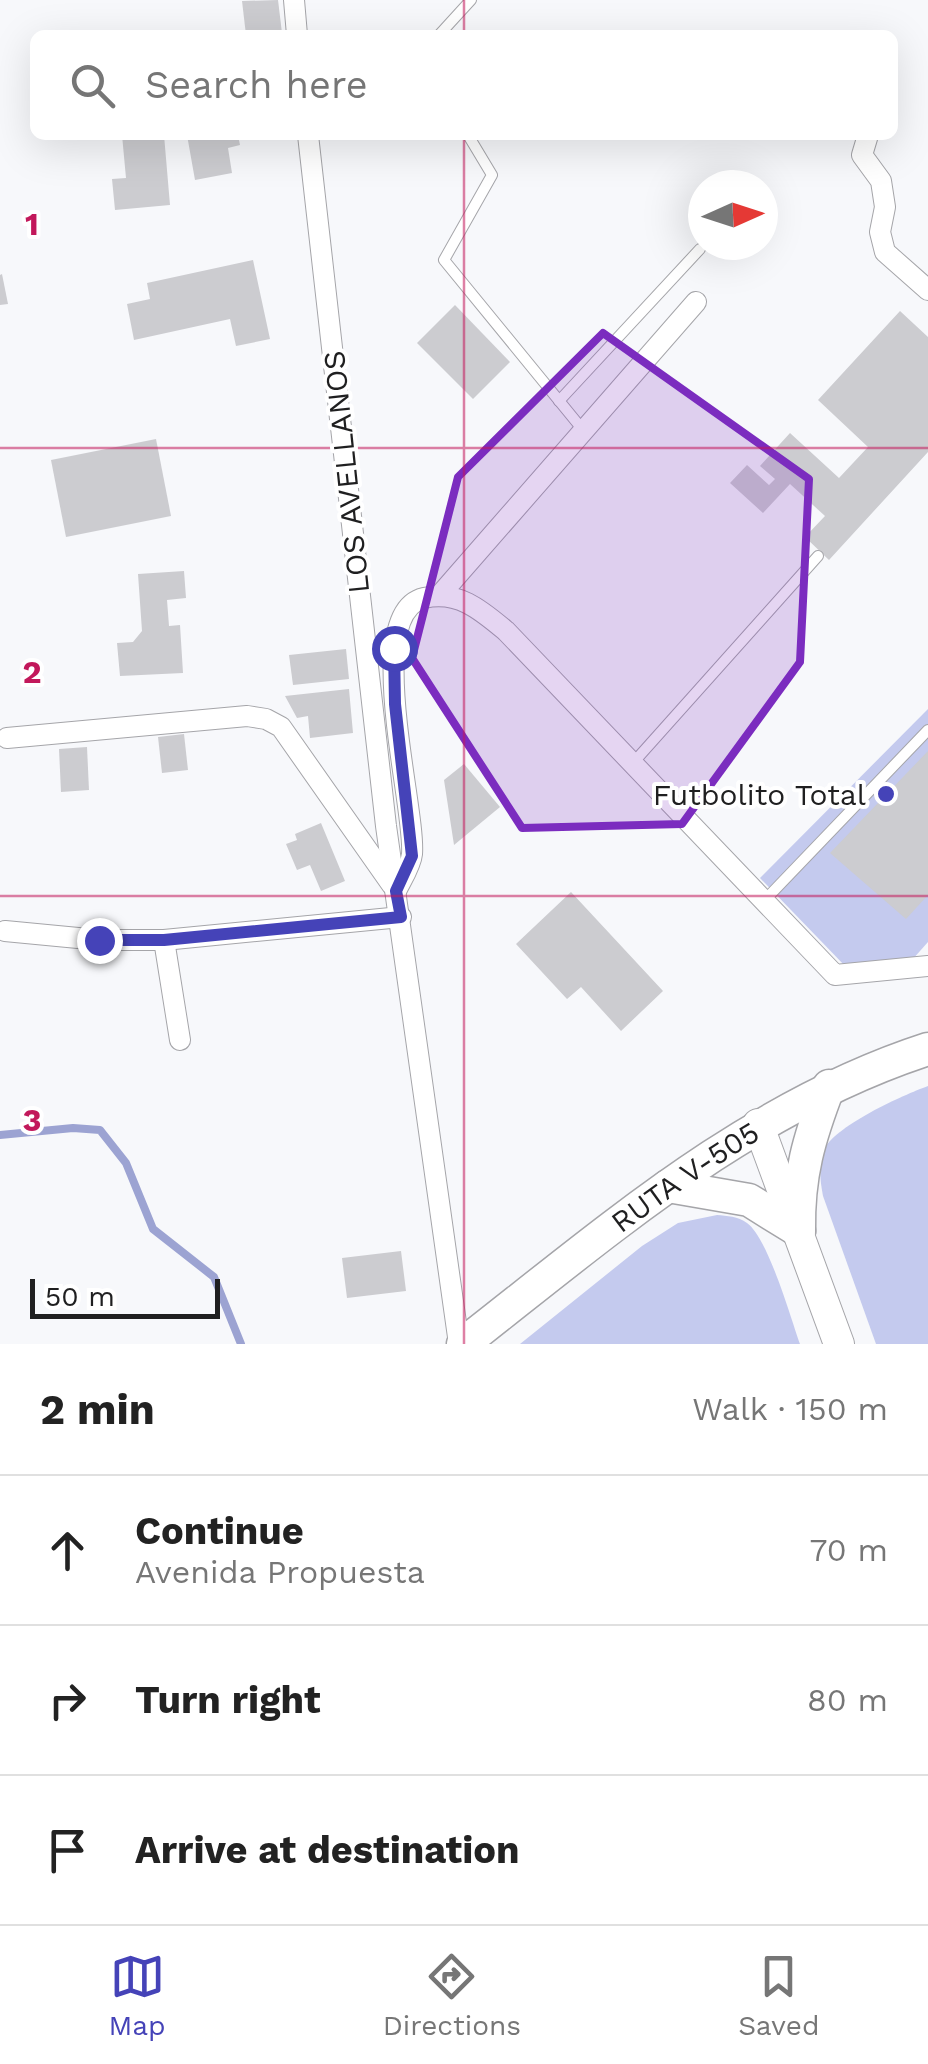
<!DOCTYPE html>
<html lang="en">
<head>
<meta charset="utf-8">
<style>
  :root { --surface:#fff; --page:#f2f2f2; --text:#222; --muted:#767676; --line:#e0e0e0; --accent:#4543b8 }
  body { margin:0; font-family:"Work Sans",sans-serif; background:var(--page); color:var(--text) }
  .compass { position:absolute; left:688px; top:170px; width:90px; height:90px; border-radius:50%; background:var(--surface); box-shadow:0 10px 40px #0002; rotate:87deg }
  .scale { position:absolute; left:30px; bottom:25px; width:190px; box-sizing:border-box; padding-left:10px; border:5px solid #1f1f20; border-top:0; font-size:28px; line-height:35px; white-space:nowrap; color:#1f1f20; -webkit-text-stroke:8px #fff; paint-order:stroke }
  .stop { position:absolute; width:30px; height:30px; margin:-22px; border:8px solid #4543b8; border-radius:50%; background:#fff }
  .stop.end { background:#4543b8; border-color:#fff; box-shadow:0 2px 10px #0008 }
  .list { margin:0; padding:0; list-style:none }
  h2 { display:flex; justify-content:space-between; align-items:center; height:130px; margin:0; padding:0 40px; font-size:42px }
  h2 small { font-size:32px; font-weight:400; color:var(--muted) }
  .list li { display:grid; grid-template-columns:65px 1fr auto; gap:30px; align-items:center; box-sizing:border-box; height:150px; padding:0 40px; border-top:2px solid var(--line) }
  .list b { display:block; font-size:38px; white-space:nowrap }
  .list p { margin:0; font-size:32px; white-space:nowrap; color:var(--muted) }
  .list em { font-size:32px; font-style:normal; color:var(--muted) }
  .icon { flex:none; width:55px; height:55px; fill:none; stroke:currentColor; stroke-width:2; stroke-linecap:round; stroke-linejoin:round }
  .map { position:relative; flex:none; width:928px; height:1344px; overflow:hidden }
  .search { position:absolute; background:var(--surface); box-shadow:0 10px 40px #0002; left:30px; right:30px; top:30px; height:110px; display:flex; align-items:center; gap:25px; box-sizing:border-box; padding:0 35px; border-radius:15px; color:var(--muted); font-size:38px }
  .sheet { height:580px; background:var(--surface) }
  nav { display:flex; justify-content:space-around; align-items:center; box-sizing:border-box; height:140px; border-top:2px solid var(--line); background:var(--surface); font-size:28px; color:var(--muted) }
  nav a { display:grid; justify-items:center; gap:5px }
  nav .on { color:var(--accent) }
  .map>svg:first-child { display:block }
  .green { fill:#c4caee }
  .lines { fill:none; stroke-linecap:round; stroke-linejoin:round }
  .stream { stroke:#9ca3d2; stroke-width:8 }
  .building { fill:#ccccd0 }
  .lane-casing { stroke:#a5a5a9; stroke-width:12 }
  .street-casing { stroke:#a5a5a9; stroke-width:22 }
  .secondary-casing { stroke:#a5a5a9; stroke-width:32 }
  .primary-casing { stroke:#a5a5a9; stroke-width:35 }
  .lane { stroke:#fff; stroke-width:10 }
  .street { stroke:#fff; stroke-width:20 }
  .secondary { stroke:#fff; stroke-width:30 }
  .primary { stroke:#fff; stroke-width:32 }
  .route { stroke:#4543b8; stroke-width:12 }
  .marked { fill:#7b2cbf; fill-opacity:0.2; stroke:#7b2cbf; stroke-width:8; stroke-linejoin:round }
  .grid { fill:none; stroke:#c2185b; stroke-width:2.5; stroke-opacity:0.55 }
  .poi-dot { fill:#4543b8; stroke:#fff; stroke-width:4 }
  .labels { text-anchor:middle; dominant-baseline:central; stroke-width:8; stroke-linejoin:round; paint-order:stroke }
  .street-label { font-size:30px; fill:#1f1f20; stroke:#fff }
  .poi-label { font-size:30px; fill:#1f1f20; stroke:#fff; text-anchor:end }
  .grid-label { font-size:32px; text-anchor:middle; font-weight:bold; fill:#c2185b; stroke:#fff; stroke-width:8; stroke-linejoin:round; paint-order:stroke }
</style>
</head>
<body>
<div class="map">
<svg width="928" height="1344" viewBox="0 0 928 1344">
  <rect width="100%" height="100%" fill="#f7f8fb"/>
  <g class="green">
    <polygon points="928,709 928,942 912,960 846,967 760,878"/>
    <path d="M928 1086V1344H876L823 1196C820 1180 818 1163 825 1148 837 1125 903 1095 928 1086Z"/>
    <path d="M717 1215C727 1216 738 1216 747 1223 768 1238 790 1316 800 1344H520L642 1246 678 1223Z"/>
  </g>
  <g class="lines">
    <polyline class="stream" points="0,1135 73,1128 100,1130 126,1163 153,1229 214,1277 241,1344"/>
  </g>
  <g class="building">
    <polygon points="278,0 282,33 246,35 242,1"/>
    <polygon points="122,135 164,135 170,205 115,210 112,179 126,178"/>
    <polygon points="187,135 238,135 240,145 228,148 232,173 195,180"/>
    <polygon points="253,260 270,339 236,346 230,319 134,340 127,304 150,299 147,283"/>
    <polygon points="2,274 8,304 0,305 0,275"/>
    <polygon points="455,305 510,362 473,399 417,343"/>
    <polygon points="900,311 928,337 928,452 829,560 805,537 825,516 790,484 763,513 730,483 747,465 769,485 775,479 760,466 790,433 839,478 868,447 818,400"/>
    <polygon points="156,439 171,516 66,537 51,460"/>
    <polygon points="184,571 186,598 167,600 169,626 180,625 183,673 120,676 117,643 133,642 142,631 138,574"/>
    <polygon points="346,649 349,679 293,685 289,655"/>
    <polygon points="349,689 353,733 310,738 308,716 297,718 285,696"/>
    <polygon points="184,734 188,770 162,773 158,737"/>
    <polygon points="87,747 89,790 61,792 59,749"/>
    <polygon points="928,751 928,895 906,919 830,853"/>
    <polygon points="464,764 500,807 454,845 444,780"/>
    <polygon points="321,823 345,881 321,891 310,865 297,870 286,844 297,840 295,834"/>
    <polygon points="571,892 663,991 621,1031 581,987 567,999 516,944"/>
    <polygon points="401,1251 406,1291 347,1298 342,1258"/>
  </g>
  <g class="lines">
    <g class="lane-casing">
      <g id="lane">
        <polyline points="439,35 471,0"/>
        <polyline points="468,135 492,175 444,260 583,430"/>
        <polyline points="559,401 700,249"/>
        <polyline points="633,763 818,556"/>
        <polyline points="763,902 928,730"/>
      </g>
    </g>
    <g class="street-casing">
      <g id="street">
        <polyline points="294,0 297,35"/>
        <polyline points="308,135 386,826 459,1344"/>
        <polyline points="868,135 862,155 881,181 885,207 880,232 885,252 928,290"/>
        <polyline points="440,595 696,302"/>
        <polyline points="7,738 247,716 266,719 281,727 392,885"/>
        <path d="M397 889C402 879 411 865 412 854 416 807 361 613 424 598 458 590 481 610 506 631L835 975 928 966"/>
        <polyline points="5,931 99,940 164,940 401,917"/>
        <polyline points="164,940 180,1040"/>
      </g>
    </g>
    <g class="secondary-casing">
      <polyline id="secondary" points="758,1124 839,1344"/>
    </g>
    <g class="primary-casing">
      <g id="primary">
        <polyline points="668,1186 749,1200 799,1231"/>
        <path d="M799 1231C798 1175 809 1138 829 1086"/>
        <path id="s1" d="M463 1344C609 1230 749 1107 928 1049"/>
      </g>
    </g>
    <use href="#lane" class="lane"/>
    <use href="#street" class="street"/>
    <use href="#secondary" class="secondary"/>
    <use href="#primary" class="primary"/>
  </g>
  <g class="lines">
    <polyline class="route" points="99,940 164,940 401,917 396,891 412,856 395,704 394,648"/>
  </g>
  <path class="marked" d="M603 333 809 479 800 662 682 824 522 828 412 658 458 477Z"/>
  <path class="grid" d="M464 0V35M464 135V1344M0 448H928M0 896H928"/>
  <circle class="poi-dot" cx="886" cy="794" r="10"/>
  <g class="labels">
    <g class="street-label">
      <text transform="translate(346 472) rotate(-96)">LOS AVELLANOS</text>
      <text stroke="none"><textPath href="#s1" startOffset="278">RUTA V-505</textPath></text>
    </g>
    <g class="poi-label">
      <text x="866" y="794">Futbolito Total</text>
    </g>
  </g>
  <g class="grid-label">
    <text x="32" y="235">1</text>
    <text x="32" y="683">2</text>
    <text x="32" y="1131">3</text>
  </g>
</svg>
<svg class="compass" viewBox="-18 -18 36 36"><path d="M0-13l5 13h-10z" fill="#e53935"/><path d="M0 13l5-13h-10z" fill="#767676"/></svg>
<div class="scale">50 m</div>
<div class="stop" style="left:394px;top:648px"></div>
<div class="stop end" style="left:99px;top:940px"></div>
<div class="search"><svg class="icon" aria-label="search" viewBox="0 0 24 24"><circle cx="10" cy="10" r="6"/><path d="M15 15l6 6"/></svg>Search here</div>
</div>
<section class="sheet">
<h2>2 min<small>Walk · 150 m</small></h2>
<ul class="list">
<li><svg class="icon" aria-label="ahead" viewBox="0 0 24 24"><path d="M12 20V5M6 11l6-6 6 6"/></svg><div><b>Continue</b><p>Avenida Propuesta</p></div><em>70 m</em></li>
<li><svg class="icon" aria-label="right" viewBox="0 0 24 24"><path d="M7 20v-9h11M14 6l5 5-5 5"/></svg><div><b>Turn right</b></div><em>80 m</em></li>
<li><svg class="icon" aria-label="arrive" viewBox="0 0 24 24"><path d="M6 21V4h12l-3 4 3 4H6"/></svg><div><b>Arrive at destination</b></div></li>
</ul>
</section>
<nav>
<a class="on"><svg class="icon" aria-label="map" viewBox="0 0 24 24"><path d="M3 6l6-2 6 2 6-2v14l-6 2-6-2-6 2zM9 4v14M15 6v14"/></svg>Map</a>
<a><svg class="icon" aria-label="directions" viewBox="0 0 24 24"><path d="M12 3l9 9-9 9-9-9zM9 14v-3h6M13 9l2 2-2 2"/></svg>Directions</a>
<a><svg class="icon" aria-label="saved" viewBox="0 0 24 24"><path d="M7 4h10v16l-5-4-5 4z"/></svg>Saved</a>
</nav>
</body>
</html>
